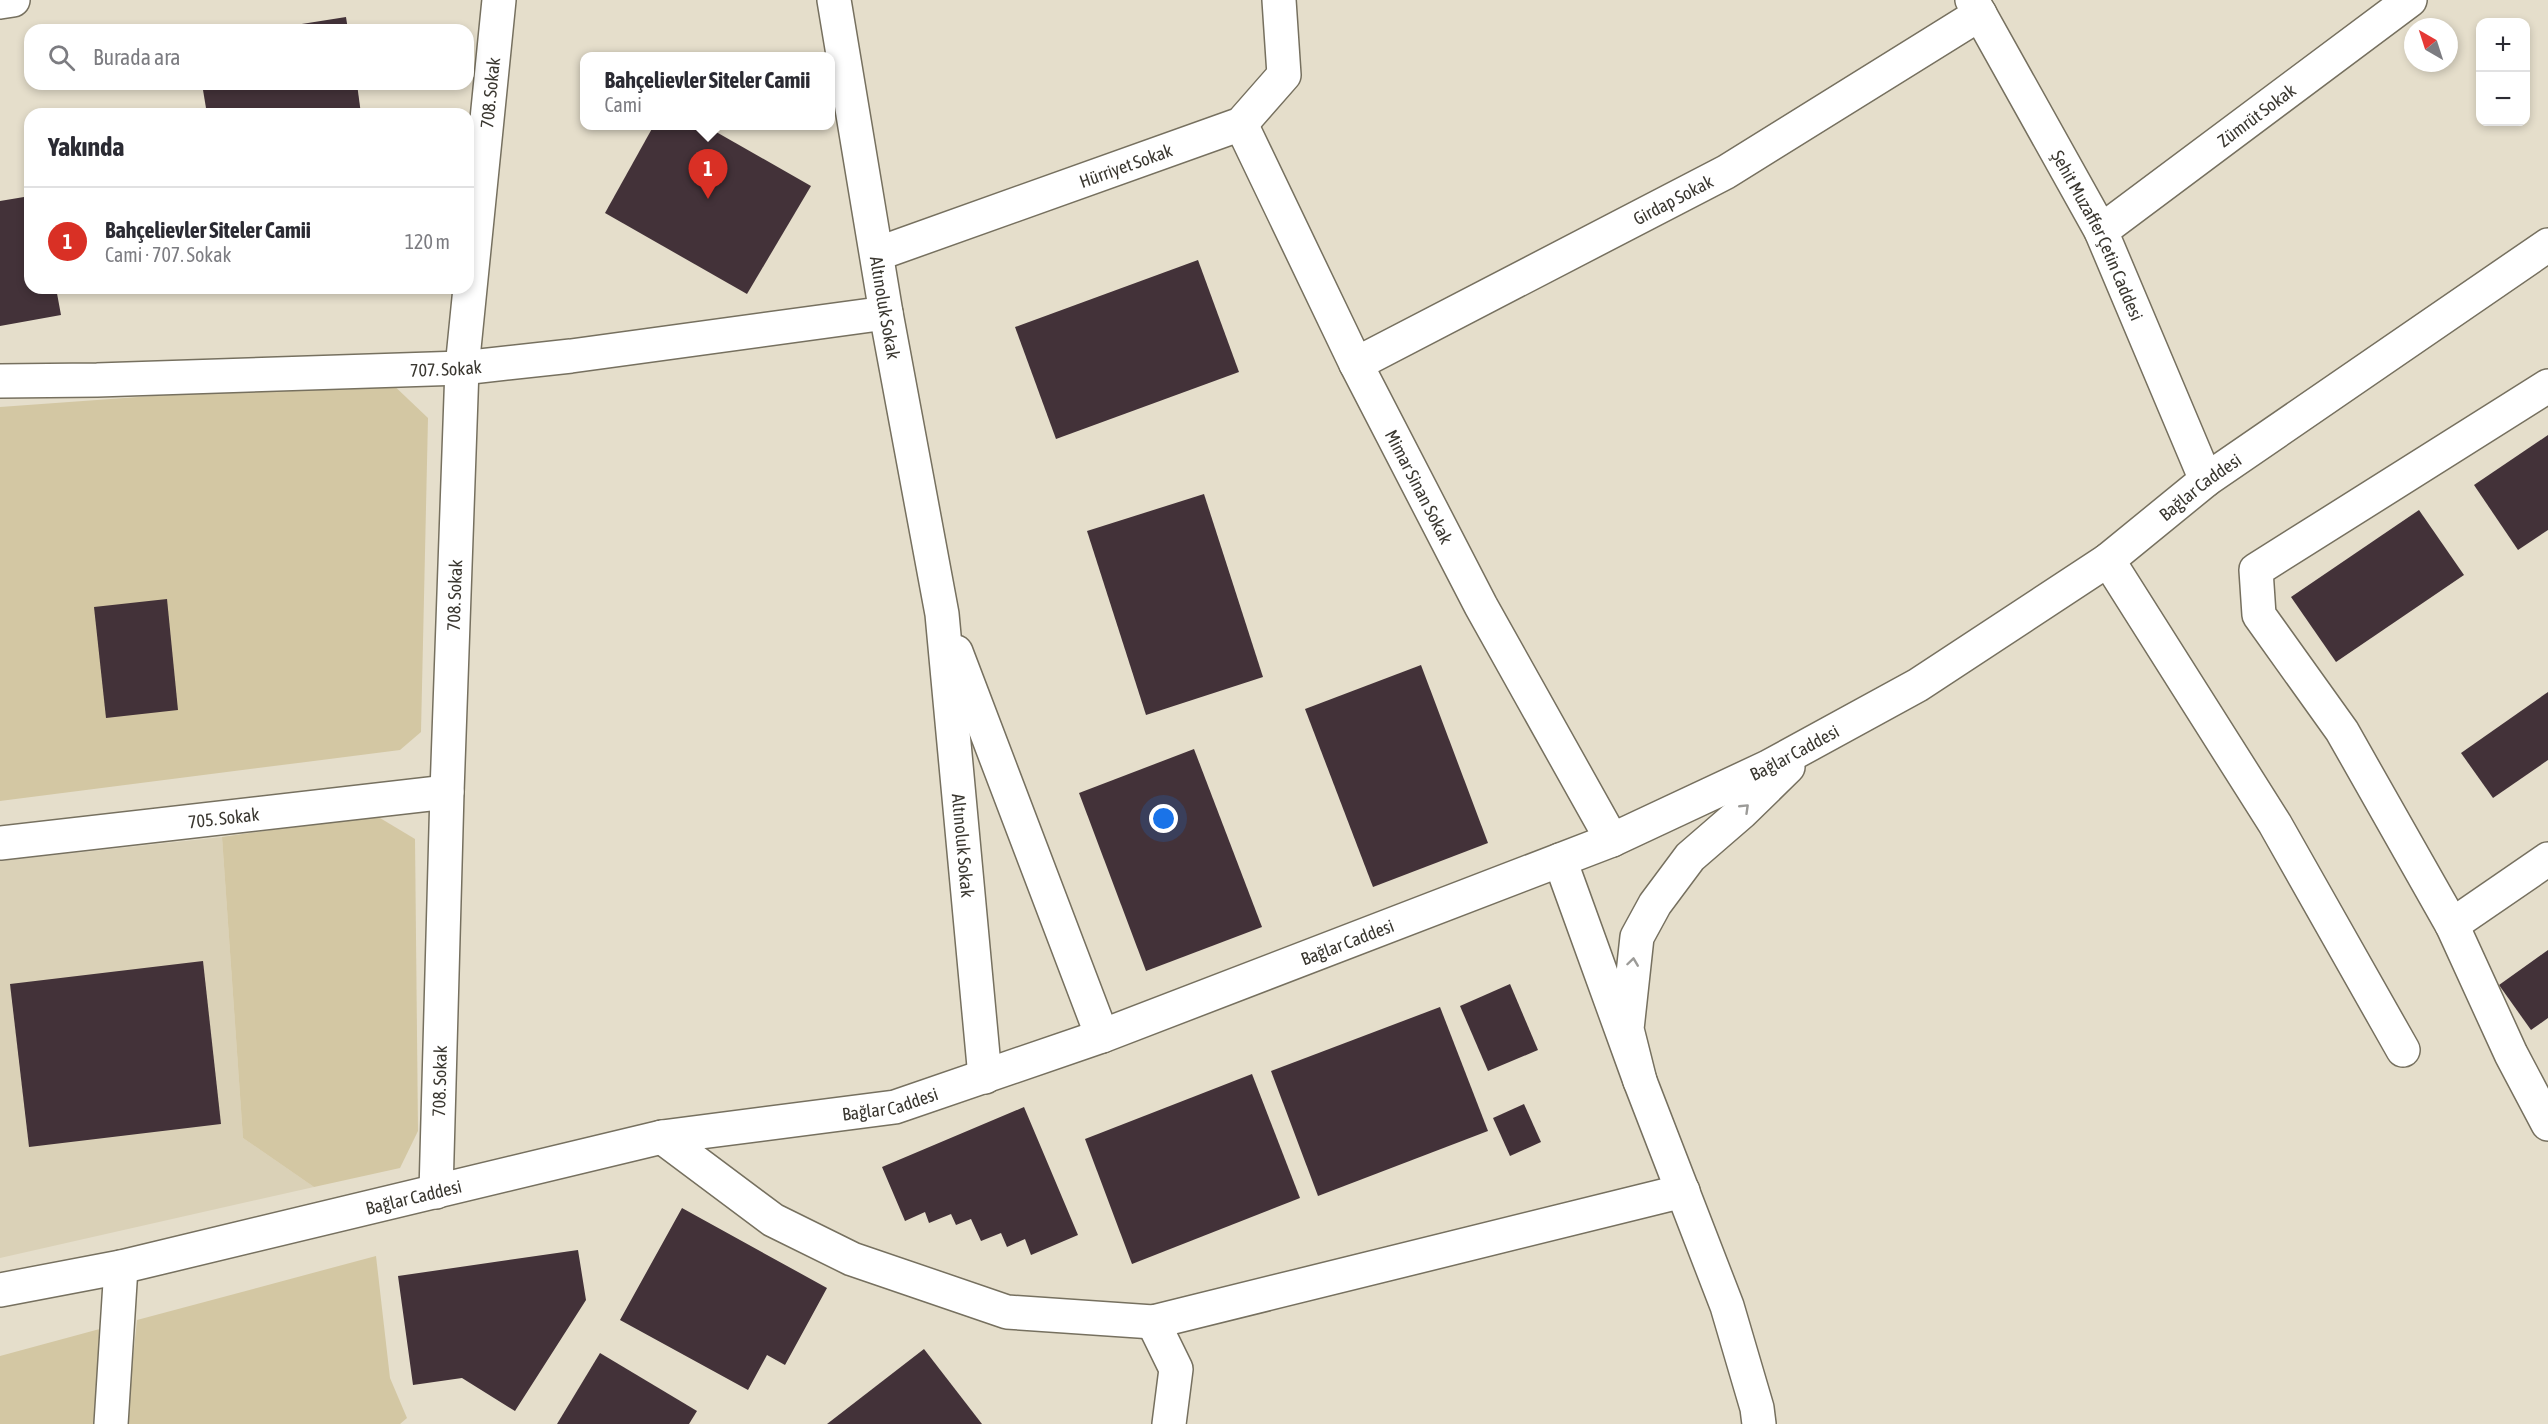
<!DOCTYPE html>
<html lang="tr">
<head>
<meta charset="utf-8">
<style>
  :root { --surface:#fff; --page:#f2f2f3; --text:#2b2b33; --muted:#7c7c81; --line:#e1e1e2; --accent:#d93025 }
  body { margin:0; font-family:"Asap Condensed",sans-serif; background:var(--page); color:var(--text) }
  .controls { position:absolute; right:18px; top:18px; display:grid; overflow:hidden; border-radius:12px; box-shadow:0 3px 9px #0003 }
  .controls button { width:54px; height:54px; display:grid; place-items:center; padding:0; border:0; border-bottom:2px solid var(--line); background:var(--surface); color:var(--text); font:30px sans-serif }
  .compass { position:absolute; left:2404px; top:18px; width:54px; height:54px; border-radius:50%; background:var(--surface); box-shadow:0 3px 9px #0003; rotate:321deg }
  .you { position:absolute; left:1164px; top:819px; width:21px; height:21px; margin:-15px; border:4px solid #fff; border-radius:50%; background:#1a73e8; box-shadow:0 0 0 9px #1a73e833 }
  .badge { display:grid; place-items:center; width:39px; height:39px; border-radius:50%; background:var(--accent); color:#fff; font-size:20px; font-weight:700 }
  .pin { position:absolute; translate:-50% -50px; filter:drop-shadow(0 2px 3px #0008) }
  .pin::after { content:''; position:absolute; top:32px; width:21px; height:18px; background:inherit; clip-path:polygon(0 0,100% 0,50% 100%) }
  .popup { position:absolute; left:580px; top:52px; width:255px; height:78px; box-sizing:border-box; display:grid; place-content:center; border-radius:12px; background:var(--surface); filter:drop-shadow(0 2px 4px #0005); font-size:20px; white-space:nowrap; color:var(--muted) }
  .popup b { font-size:22px; color:var(--text) }
  .popup::after { content:''; position:absolute; left:50%; top:100%; margin-left:-12px; border:12px solid transparent; border-top-color:var(--surface) }
  .list { margin:0; padding:0; list-style:none }
  h2 { display:flex; justify-content:space-between; align-items:center; height:78px; margin:0; padding:0 24px; font-size:26px }
  h2 small { font-size:20px; font-weight:400; color:var(--muted) }
  .list li { display:grid; grid-template-columns:39px 1fr auto; gap:18px; align-items:center; box-sizing:border-box; height:108px; padding:0 24px; border-top:2px solid var(--line) }
  .list b { display:block; font-size:22px; white-space:nowrap }
  .list p { margin:0; font-size:20px; white-space:nowrap; color:var(--muted) }
  .list em { font-size:20px; font-style:normal; color:var(--muted) }
  .icon { flex:none; width:33px; height:33px; fill:none; stroke:currentColor; stroke-width:2; stroke-linecap:round; stroke-linejoin:round }
  .map { position:relative; flex:none; width:2548px; height:1424px; overflow:hidden }
  .search { position:absolute; background:var(--surface); box-shadow:0 3px 9px #0003; left:24px; top:24px; width:450px; height:66px; display:flex; align-items:center; gap:15px; box-sizing:border-box; padding:0 21px; border-radius:18px; color:var(--muted); font-size:22px }
  .panel { position:absolute; background:var(--surface); box-shadow:0 3px 9px #0003; left:24px; top:108px; width:450px; height:186px; border-radius:18px }
  .map>svg:first-child { display:block }
  .built { fill:#dad1b7 }
  .green { fill:#d3c7a3 }
  .building { fill:#433239 }
  .lines { fill:none; stroke-linecap:round; stroke-linejoin:round }
  .minor-casing { stroke:#76705f; stroke-width:36 }
  .secondary-casing { stroke:#76705f; stroke-width:36 }
  .minor { stroke:#fff; stroke-width:33 }
  .secondary { stroke:#fff; stroke-width:33 }
  .oneway { stroke:#9c9b98 }
  .labels { text-anchor:middle; dominant-baseline:central; stroke-width:6; stroke-linejoin:round; paint-order:stroke }
  .street-label { font-size:18px; fill:#3a3730; stroke:#f2ebd8 }
</style>
</head>
<body>
<div class="map">
<svg width="2548" height="1424" viewBox="0 0 2548 1424">
  <rect width="100%" height="100%" fill="#e5decb"/>
  <polygon class="built" points="222,837 243,1138 314,1187 0,1258 0,861"/>
  <g class="green">
    <polygon points="387,379 428,418 421,732 400,750 0,801 0,407"/>
    <polygon points="375,815 415,839 418,1131 400,1168 314,1187 243,1138 222,837"/>
    <polygon points="376,1256 390,1378 407,1418 400,1424 126,1424 137,1320"/>
    <polygon points="107,1327 106,1424 0,1424 0,1356"/>
  </g>
  <g class="building">
    <polygon points="346,17 348,30 270,30 270,29"/>
    <polygon points="202,84 357,84 361,114 207,114"/>
    <polygon points="654,125 704,125 811,186 747,294 605,213"/>
    <polygon points="30,196 30,288 56,288 61,315 0,326 0,201"/>
    <polygon points="1198,260 1239,372 1056,439 1015,327"/>
    <polygon points="2548,435 2548,530 2518,550 2474,485"/>
    <polygon points="1204,494 1263,677 1146,715 1087,531"/>
    <polygon points="2419,510 2464,575 2336,662 2291,597"/>
    <polygon points="167,599 178,710 106,718 94,607"/>
    <polygon points="1421,665 1488,843 1373,887 1305,709"/>
    <polygon points="2548,692 2548,760 2493,798 2461,753"/>
    <polygon points="1194,749 1262,927 1146,971 1079,793"/>
    <polygon points="2548,950 2548,1018 2531,1030 2499,985"/>
    <polygon points="203,961 221,1124 29,1147 10,984"/>
    <polygon points="1510,984 1538,1050 1488,1071 1460,1006"/>
    <polygon points="1440,1007 1488,1131 1318,1196 1271,1071"/>
    <polygon points="1252,1074 1300,1198 1132,1264 1085,1139"/>
    <polygon points="1524,1104 1541,1142 1510,1156 1493,1118"/>
    <polygon points="1024,1107 1078,1235 1031,1255 1025,1239 1007,1247 1001,1233 981,1241 971,1219 956,1225 951,1214 929,1223 925,1212 905,1221 882,1167"/>
    <polygon points="682,1208 827,1288 785,1365 767,1355 748,1390 620,1320"/>
    <polygon points="578,1250 586,1300 515,1411 462,1378 413,1385 398,1276"/>
    <polygon points="924,1349 982,1424 827,1424"/>
    <polygon points="600,1353 697,1411 689,1424 557,1424"/>
  </g>
  <g class="lines">
    <g class="minor-casing">
      <g id="minor">
        <path id="s1" d="M834 0 886 313 942 614 985 1077"/>
        <path id="s2" d="M1972 0 2101 231 2206 480"/>
        <polyline points="0,2 13,0"/>
        <path id="s3" d="M1241 124 1356 364 1481 606 1612 840"/>
        <path id="s4" d="M2101 231 2410 0"/>
        <path id="s5" d="M877 254 1241 124 1284 75 1279 0"/>
        <path id="s6" d="M1356 364 1726 172 1980 14"/>
        <path id="s7" d="M0 381 97 380 462 368 571 356 886 313"/>
        <polyline points="2548,386 2256,570 2259,615 2342,731 2452,925 2511,1054 2548,1124"/>
        <polyline points="2108,560 2275,824 2403,1050"/>
        <polyline points="956,652 1102,1036"/>
        <path id="s8" d="M0 843 447 792"/>
        <polyline points="1560,860 1640,1081 1727,1306 1757,1408 1759,1424"/>
        <polyline points="2452,925 2548,859"/>
        <polyline points="662,1137 773,1220 852,1259 1007,1312 1153,1322 1683,1191"/>
        <path id="s9" d="M436 1192 447 792 462 368 499 0"/>
        <polyline points="1153,1322 1176,1369 1169,1424"/>
        <polyline points="111,1424 121,1267"/>
      </g>
    </g>
    <g class="secondary-casing">
      <g id="secondary">
        <polyline points="1640,1081 1627,1029 1637,937 1655,904 1690,857 1742,812 1788,767"/>
        <path id="s10" d="M0 1290 121 1267 662 1137 895 1107 1102 1036 1612 840 1768 767 1918 685 2108 560 2206 480 2548 245"/>
      </g>
    </g>
    <use href="#minor" class="minor"/>
    <use href="#secondary" class="secondary"/>
  </g>
  <defs><path id="oneway-chevron" d="M-2-3.5L2.5 0L-2 3.5" fill="none" stroke-width="1.6" stroke-linecap="round" stroke-linejoin="round" transform="scale(1.5)"/></defs>
  <g class="oneway">
    <use href="#oneway-chevron" transform="translate(1745 808) rotate(-44)"/>
    <use href="#oneway-chevron" transform="translate(1633 962) rotate(-82)"/>
  </g>
  <g class="labels">
    <g class="street-label">
      <text stroke="none"><textPath href="#s9" startOffset="1101">708. Sokak</textPath></text>
      <text stroke="none"><textPath href="#s4" startOffset="194">Zümrüt Sokak</textPath></text>
      <text stroke="none"><textPath href="#s5" startOffset="264">Hürriyet Sokak</textPath></text>
      <text stroke="none"><textPath href="#s6" startOffset="357">Girdap Sokak</textPath></text>
      <text stroke="none"><textPath href="#s2" startOffset="267">Şehit Muzaffer Çetin Caddesi</textPath></text>
      <text stroke="none"><textPath href="#s1" startOffset="312">Altınoluk Sokak</textPath></text>
      <text stroke="none"><textPath href="#s7" startOffset="446">707. Sokak</textPath></text>
      <text stroke="none"><textPath href="#s3" startOffset="404">Mimar Sinan Sokak</textPath></text>
      <text stroke="none"><textPath href="#s10" startOffset="2368">Bağlar Caddesi</textPath></text>
      <text stroke="none"><textPath href="#s9" startOffset="597">708. Sokak</textPath></text>
      <text stroke="none"><textPath href="#s10" startOffset="1882">Bağlar Caddesi</textPath></text>
      <text stroke="none"><textPath href="#s8" startOffset="225">705. Sokak</textPath></text>
      <text stroke="none"><textPath href="#s1" startOffset="856">Altınoluk Sokak</textPath></text>
      <text stroke="none"><textPath href="#s10" startOffset="1396">Bağlar Caddesi</textPath></text>
      <text stroke="none"><textPath href="#s9" startOffset="111">708. Sokak</textPath></text>
      <text stroke="none"><textPath href="#s10" startOffset="910">Bağlar Caddesi</textPath></text>
      <text stroke="none"><textPath href="#s10" startOffset="424">Bağlar Caddesi</textPath></text>
    </g>
  </g>
</svg>
<div class="controls">
<button>+</button>
<button>−</button>
</div>
<svg class="compass" viewBox="-18 -18 36 36"><path d="M0-13l5 13h-10z" fill="#e53935"/><path d="M0 13l5-13h-10z" fill="#7c7c81"/></svg>
<div class="you"></div>
<div class="pin badge" style="left:708px;top:199px">1</div>
<div class="popup"><b>Bahçelievler Siteler Camii</b>Cami</div>
<div class="search"><svg class="icon" aria-label="search" viewBox="0 0 24 24"><circle cx="10" cy="10" r="6"/><path d="M15 15l6 6"/></svg>Burada ara</div>
<section class="panel">
<h2>Yakında<small></small></h2>
<ul class="list">
<li><span class="badge">1</span><div><b>Bahçelievler Siteler Camii</b><p>Cami · 707. Sokak</p></div><em>120 m</em></li>
</ul>
</section>
</div>
</body>
</html>
